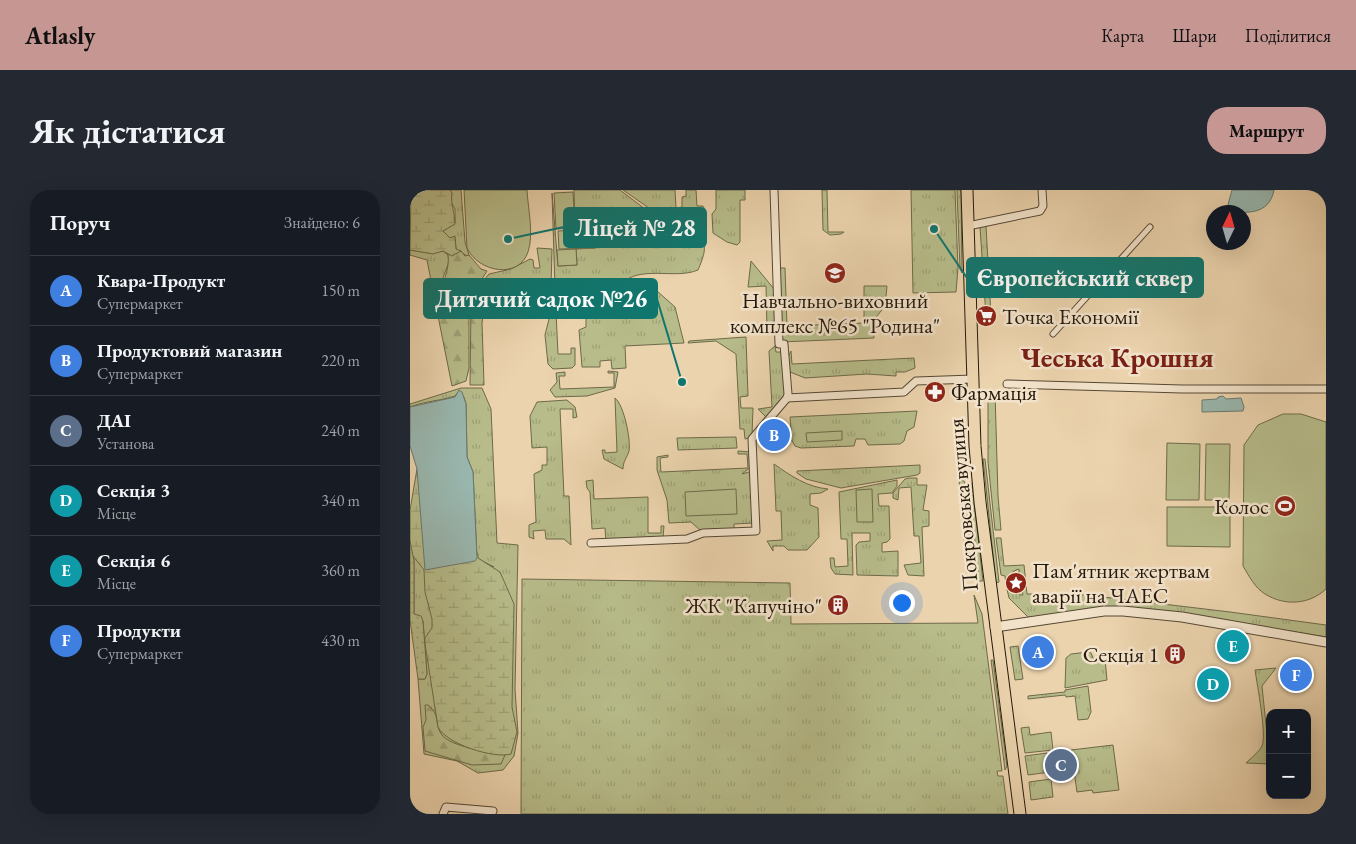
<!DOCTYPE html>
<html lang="uk">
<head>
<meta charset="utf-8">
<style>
  :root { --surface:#171b24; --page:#242831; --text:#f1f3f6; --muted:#9ea1a6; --line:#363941; --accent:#c59692 }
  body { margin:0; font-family:"EB Garamond",serif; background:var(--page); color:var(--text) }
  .controls { position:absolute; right:15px; bottom:15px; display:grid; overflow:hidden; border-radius:10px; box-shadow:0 5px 20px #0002 }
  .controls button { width:45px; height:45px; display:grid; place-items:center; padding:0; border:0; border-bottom:1px solid var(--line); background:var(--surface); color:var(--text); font:25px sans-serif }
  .compass { position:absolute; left:796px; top:15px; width:45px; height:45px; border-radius:50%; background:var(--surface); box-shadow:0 5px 20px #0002; rotate:5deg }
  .you { position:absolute; left:491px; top:412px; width:18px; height:18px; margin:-12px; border:4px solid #fff; border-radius:50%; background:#1a73e8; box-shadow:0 0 0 8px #1a73e833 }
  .badge { display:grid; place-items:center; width:32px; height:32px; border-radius:50%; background:var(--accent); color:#fff; font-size:16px; font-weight:700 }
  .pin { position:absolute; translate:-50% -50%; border:2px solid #fff; box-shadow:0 1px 5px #0006 }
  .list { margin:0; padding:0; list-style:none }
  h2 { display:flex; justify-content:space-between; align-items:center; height:65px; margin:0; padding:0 20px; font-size:21px }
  h2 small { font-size:16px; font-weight:400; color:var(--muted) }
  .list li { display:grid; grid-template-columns:32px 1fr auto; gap:15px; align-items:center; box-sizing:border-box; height:70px; padding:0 20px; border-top:1px solid var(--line) }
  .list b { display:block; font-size:19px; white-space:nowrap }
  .list p { margin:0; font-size:16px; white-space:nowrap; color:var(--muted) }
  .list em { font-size:16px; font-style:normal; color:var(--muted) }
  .map { position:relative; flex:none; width:916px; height:624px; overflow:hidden; border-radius:20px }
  header { display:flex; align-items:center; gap:30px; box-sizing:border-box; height:70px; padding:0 25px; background:var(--accent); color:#111 }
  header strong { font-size:24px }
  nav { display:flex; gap:28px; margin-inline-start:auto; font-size:18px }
  .intro { display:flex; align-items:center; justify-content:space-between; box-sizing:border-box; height:120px; padding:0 30px }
  h1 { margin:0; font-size:35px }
  .button { padding:12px 22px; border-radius:20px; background:var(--accent); color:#111; font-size:18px; font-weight:700 }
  main { display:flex; gap:30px; padding:0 30px }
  aside { flex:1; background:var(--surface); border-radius:20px; box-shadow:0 5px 20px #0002 }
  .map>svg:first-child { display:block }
  .grass { fill:url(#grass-tufts); stroke:#6e6a4a }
  .forest { fill:url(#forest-firs); stroke:#6e6a4a }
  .wetland { fill:url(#wetland-marsh); stroke:#6e6a4a }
  .garden { fill:url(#garden-dots); stroke:#6e6a4a }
  .pitch { fill:#b7bc8a; stroke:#6e6a4a }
  .water { fill:#99b7af; stroke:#6a786d }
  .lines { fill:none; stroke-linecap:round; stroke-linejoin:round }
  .pedestrian-casing { stroke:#564834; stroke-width:7 }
  .minor-casing { stroke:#564834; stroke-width:9 }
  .tertiary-casing { stroke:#564834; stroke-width:11 }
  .trunk-casing { stroke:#24190b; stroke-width:13 }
  .pedestrian { stroke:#f2e2ca; stroke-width:5 }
  .minor { stroke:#f2e2ca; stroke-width:7 }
  .tertiary { stroke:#f2e2ca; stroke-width:9 }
  .trunk { stroke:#ebd3ad; stroke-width:11 }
  .labels { text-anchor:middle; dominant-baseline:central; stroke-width:5; stroke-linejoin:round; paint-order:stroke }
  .poi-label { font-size:22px; fill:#24190b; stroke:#f2e2ca; text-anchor:start }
  .street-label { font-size:22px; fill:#24190b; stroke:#f2e2ca }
  .district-label { font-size:28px; font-weight:bold; fill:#7a1f14; stroke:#f2e2ca }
  .leader { fill:none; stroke:#0f766e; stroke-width:2 }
  .callout-dot { fill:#0f766e; stroke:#f2e2ca; stroke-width:2 }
  .callout { fill:#0f766e; stroke:#0f766e; stroke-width:2 }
  .callout-label { font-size:24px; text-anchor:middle; font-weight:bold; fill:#fff }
</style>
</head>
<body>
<header>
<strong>Atlasly</strong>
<nav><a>Карта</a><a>Шари</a><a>Поділитися</a></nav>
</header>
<div class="intro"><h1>Як дістатися</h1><a class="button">Маршрут</a></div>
<main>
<aside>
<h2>Поруч<small>Знайдено: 6</small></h2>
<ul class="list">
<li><span class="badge" style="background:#3f7fe0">A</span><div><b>Квара-Продукт</b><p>Супермаркет</p></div><em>150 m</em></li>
<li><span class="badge" style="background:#3f7fe0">B</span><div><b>Продуктовий магазин</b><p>Супермаркет</p></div><em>220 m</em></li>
<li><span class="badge" style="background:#5c6f8a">C</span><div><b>ДАІ</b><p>Установа</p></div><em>240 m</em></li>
<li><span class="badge" style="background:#0f9aa8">D</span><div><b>Секція 3</b><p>Місце</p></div><em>340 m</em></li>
<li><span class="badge" style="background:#0f9aa8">E</span><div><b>Секція 6</b><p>Місце</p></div><em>360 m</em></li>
<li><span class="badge" style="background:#3f7fe0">F</span><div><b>Продукти</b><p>Супермаркет</p></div><em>430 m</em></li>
</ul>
</aside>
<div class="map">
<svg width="916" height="624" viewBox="0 0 916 624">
  <defs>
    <pattern id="grass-tufts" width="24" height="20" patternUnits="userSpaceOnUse" patternTransform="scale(1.25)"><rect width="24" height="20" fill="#b7bc8a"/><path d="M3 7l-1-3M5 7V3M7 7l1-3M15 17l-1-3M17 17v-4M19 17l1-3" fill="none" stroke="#9da176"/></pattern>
    <pattern id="forest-firs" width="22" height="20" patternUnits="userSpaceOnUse" patternTransform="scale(1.25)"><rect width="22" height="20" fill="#b7bc8a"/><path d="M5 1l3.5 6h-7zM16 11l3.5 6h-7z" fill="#9da176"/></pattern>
    <pattern id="wetland-marsh" width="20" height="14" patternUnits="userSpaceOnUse" patternTransform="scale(1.25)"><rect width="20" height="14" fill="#b7bc8a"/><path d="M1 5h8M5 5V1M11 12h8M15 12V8" fill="none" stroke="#9da176"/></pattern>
    <pattern id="garden-dots" width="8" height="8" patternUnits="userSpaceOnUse" patternTransform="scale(1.25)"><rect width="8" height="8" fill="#b7bc8a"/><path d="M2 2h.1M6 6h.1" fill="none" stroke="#9da176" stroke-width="1.8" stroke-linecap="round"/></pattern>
  </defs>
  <rect width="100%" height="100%" fill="#ebd3ad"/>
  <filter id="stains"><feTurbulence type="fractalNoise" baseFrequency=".004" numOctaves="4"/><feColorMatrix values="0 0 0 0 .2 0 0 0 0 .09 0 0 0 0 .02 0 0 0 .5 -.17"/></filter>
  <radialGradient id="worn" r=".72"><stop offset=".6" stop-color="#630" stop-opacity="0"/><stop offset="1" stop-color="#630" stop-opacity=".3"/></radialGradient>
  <g class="grass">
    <polygon points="40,0 51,0 55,52 59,65 57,66 46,59 45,47 40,48 33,41 45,33 45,19 40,10 42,5"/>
    <path d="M164 0H210L235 19 287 44C300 53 293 68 288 80 265 90 229 74 210 95L145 98 142 3 148 76 167 75 166 59 186 58 185 37 165 38Z"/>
    <polygon points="213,0 265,0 266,18 272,17 272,7 276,6 276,0 286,0 287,16 293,16 296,22 286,24 286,41 246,23"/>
    <polygon points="306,0 335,0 335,10 330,10 330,52 327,55 317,52 303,43 302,24 306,19"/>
    <polygon points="412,0 417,0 418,42 434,42 431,44 420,45 413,40"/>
    <polygon points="501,0 545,0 548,78 546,102 503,103"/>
    <polygon points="547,0 551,0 552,83 550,79"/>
    <polygon points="576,36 581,126 576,127 570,37"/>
    <polygon points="127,58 142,59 141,98 129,92 85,94 80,98 76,105 74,97 78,92 74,90 79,84 101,79 120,69 123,70 124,78 130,78"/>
    <polygon points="0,60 19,63 33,61 38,65 39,72 26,106 24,106 17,70 0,65"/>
    <polygon points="341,71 364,99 365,136 358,142 341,143 341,135 343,135 344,140 357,139 356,96 338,97"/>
    <polygon points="369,78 375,78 377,136 454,133 454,96 477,96 475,116 463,131 464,148 371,152"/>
    <polygon points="247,101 265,117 274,153 215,156 216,178 202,179 201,170 190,171 190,177 172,177 169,140 176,137 176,126 161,127 160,119 246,115"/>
    <polygon points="146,122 148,164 161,164 161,158 165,158 165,175 162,178 143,179 138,174 135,145 140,125"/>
    <polygon points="336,147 338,206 330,207 331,218 343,218 342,245 339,248 335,249 334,239 330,239 326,164 306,151 278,153 279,151"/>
    <polygon points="365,156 366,162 372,162 376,208 358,229 348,219 362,217 359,161"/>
    <polygon points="381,161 382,174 504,168 505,178 495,182 486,182 486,186 457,184 395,188 380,182 378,167"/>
    <polygon points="198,181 208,182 205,198 177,206 145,207 140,200 147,192 146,183 155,182 155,186 149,186 150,199 204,197 204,183 198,183"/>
    <path d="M72 198 81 219 87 353 108 355 105 499 108 543 104 566 93 580 68 583 47 571 14 564 8 489H15L17 484 13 431 4 425V371L0 339 11 352 84 377 67 368 63 282 57 267 56 214 54 207 48 202 45 206C30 211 15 211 0 217V214L51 198Z"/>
    <polygon points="585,202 588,306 591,340 585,340 578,272 578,210"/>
    <path d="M205 208C214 215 221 250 219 261 217 268 213 271 213 279L194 269 192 260H195V263L207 262Z"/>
    <polygon points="157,210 165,217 167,227 163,228 163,219 150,219 154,306 159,306 161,355 154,349 136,349 135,340 123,341 124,349 119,347 119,335 126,332 124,284 132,280 132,275 137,275 137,257 122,258 120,226 127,212"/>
    <polygon points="507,221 504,237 497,241 494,251 490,254 458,255 455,249 446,249 444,256 391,258 385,256 382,251 380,227"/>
    <polygon points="326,247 327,258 268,260 267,248"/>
    <polygon points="328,261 341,262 341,277 332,284 342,281 344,333 324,334 324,340 290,340 281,332 259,333 257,310 247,280 247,267 258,265 258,267 250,268 251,282 338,278 337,264 328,264"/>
    <polygon points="573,269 575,269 589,392 586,393"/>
    <path d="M364 274C381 286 397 297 418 299L411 303 400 304V315L408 318 409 347 397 360H378L374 356H363V361L357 351 372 350 371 321H366Z"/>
    <polygon points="510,275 510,283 507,285 431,298 396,289 387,283 387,281"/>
    <polygon points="499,288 507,288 507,295 517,295 513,320 519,321 519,336 512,337 514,386 498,385 494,375 511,373 509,346 504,346 501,297 489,298 488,310 483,308 483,303 495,289"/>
    <polygon points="549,289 554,291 557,297 563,361 555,360"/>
    <polygon points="183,290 184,309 238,307 238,343 251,343 251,336 254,336 253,347 196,351 195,338 182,339 180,302 177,298 176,291"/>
    <polygon points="487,290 487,296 482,303 468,304 469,316 479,316 480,349 477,352 472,353 472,362 488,361 488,386 447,385 446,355 449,352 460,351 460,343 442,343 443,385 425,384 421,378 420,368 424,368 425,377 438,376 437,349 431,349 429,302"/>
    <polygon points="559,294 562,294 573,391 569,391"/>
    <polygon points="586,348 591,348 594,376 614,375 617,404 677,405 820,422 916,435 916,447 769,423 709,416 620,429 599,408 597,399 601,397 609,399 610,405 613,405 609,389 606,389 605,384 609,383 609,379 604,381 604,389 596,394 595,386 591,385"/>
    <polygon points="112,389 380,393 381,434 568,433 564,405 572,424 592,581 587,581 588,586 593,586 598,624 111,624"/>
    <polygon points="608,456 613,489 605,490 600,457"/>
    <polygon points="678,462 681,463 684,470 695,469 697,490 655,498 656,468 661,464"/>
    <polygon points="581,470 583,470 597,576 595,580"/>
    <path d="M866 478 852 496 860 574 836 573C841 568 849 562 852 556 857 546 847 494 845 480Z"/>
    <polygon points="678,496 681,522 678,529 668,530 665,506 656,507 655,505 618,509 618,506 655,502 655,500"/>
    <polygon points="619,537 620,545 641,542 643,560 615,563 611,538"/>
    <polygon points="703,555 709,600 683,603 682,600 667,602 661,560"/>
    <polygon points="637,563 640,582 618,585 615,566"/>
    <polygon points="641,589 643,607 621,610 619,592"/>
  </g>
  <g class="forest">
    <path d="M51 61 55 66 59 65 71 79 77 81 61 106 59 115V178L56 191 42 196 24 106C33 100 40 76 38 65Z"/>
    <polygon points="77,89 79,91 74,97 76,105 72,133 74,195 60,195 61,115"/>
    <path d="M15 515H18C31 526 24 534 32 545 41 557 80 562 95 565L91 574 62 575 15 561 13 537 16 530Z"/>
  </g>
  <g class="wetland">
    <path d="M1 0H40L42 3C40 12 45 23 45 34L33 41 40 48 45 46 46 59 51 61 42 66 33 61 23 64 0 60Z"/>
    <path d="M7 279 68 364V368L90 382 104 414 102 517 107 542 101 564C84 569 36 554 28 537L15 454V448L22 438V429L15 402 14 380 3 366 0 357V320Z"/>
  </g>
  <polygon class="garden" points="0,351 4,371 4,424 11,426 13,431 17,484 15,489 8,489 0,430"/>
  <g class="pitch">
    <path d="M54 0H117C118 19 124 44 118 62 109 89 69 83 57 58Z"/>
    <polygon points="163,2 165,38 146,39 144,3"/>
    <polygon points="184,39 184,58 149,59 148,41"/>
    <polygon points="166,59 167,75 148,76 147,60"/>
    <path d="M873 224H891L916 232V399C899 415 874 416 855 404 845 398 839 386 833 376L834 255 848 235Z"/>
    <polygon points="432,241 432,250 397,252 396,243"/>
    <polygon points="757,253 790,254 789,310 756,310"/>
    <polygon points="796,254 820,254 819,310 795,310"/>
    <polygon points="326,299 327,324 276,326 275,302"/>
    <polygon points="462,299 463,332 447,332 446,300"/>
    <polygon points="757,317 820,317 820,357 757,356"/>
  </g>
  <g class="water">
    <path d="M822 0H864C859 27 834 22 816 22Z"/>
    <polygon points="49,200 52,202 56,214 57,267 63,282 67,368 65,371 15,380 7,279 0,256 0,217 45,207"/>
    <polygon points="813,206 816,209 831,208 834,217 833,221 792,222 792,210 807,209 808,207"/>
  </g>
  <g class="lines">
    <g class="pedestrian-casing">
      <polyline id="pedestrian" points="643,144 740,37"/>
    </g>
    <g class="minor-casing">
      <g id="minor">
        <polyline points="558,36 630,21 633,16 632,0"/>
        <polyline points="597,194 772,199 916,199"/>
        <polyline points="377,208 494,202 506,191 563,189"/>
        <polyline points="181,353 277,349 293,343 346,341 342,249 377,208 378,204 374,154 369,154 364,0"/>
        <polyline points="33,624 36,617 83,621"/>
      </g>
    </g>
    <g class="tertiary-casing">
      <polyline id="tertiary" points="585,437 694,421 713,421 772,427 916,452"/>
    </g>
    <g class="trunk-casing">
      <polyline id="trunk" points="557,0 565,256 570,312 610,624"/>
    </g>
    <use href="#pedestrian" class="pedestrian"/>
    <use href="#minor" class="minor"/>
    <use href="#tertiary" class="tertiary"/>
    <use href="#trunk" class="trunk"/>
  </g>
  <defs>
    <g id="school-disc" transform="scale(1.125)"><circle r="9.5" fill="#8f2418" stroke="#f2e2ca"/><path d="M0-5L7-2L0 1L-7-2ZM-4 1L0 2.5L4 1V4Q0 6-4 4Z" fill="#fff"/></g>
    <g id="supermarket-disc" transform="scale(1.125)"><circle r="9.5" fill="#8f2418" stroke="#f2e2ca"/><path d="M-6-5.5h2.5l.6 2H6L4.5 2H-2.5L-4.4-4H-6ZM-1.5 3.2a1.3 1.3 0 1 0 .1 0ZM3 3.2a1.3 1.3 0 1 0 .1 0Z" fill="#fff"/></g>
    <g id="pharmacy-disc" transform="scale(1.125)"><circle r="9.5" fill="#8f2418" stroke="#f2e2ca"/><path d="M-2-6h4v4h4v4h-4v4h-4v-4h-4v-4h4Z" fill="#fff"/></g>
    <g id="stadium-disc" transform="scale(1.125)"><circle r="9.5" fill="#8f2418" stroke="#f2e2ca"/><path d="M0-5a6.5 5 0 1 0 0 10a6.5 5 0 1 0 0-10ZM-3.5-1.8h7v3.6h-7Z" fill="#fff"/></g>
    <g id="sight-disc" transform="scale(1.125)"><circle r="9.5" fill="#8f2418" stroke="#f2e2ca"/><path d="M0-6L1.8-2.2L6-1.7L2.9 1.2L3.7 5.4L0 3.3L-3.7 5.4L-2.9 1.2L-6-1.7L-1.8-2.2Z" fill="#fff"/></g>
    <g id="building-disc" transform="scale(1.125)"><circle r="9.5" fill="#8f2418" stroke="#f2e2ca"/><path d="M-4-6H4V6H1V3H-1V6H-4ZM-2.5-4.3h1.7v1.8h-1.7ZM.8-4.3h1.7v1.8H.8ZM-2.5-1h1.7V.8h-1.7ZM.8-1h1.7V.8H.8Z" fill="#fff"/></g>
  </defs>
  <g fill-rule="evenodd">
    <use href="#school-disc" x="425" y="83"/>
    <use href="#supermarket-disc" x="576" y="126"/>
    <use href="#pharmacy-disc" x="525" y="202"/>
    <use href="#stadium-disc" x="875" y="316"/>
    <use href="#sight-disc" x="606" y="393"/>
    <use href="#building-disc" x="428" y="415"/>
    <use href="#building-disc" x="765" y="464"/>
  </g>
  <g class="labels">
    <g class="poi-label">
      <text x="425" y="110" text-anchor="middle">Навчально-виховний<tspan x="425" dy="25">комплекс №65 "Родина"</tspan></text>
      <text x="592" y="126">Точка Економії</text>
      <text x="541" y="202">Фармація</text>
      <text x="859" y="316" text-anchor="end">Колос</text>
      <text x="622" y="380">Пам'ятник жертвам<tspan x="622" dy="25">аварії на ЧАЕС</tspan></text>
      <text x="412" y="415" text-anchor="end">ЖК "Капучіно"</text>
      <text x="749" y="464" text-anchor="end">Секція 1</text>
    </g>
    <g class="street-label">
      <text transform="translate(553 315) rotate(-95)">Покровська вулиця</text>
    </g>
    <g class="district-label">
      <text x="707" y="167">Чеська Крошня</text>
    </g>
  </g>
  <path class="leader" d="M98 49L154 37M524 39L557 88M272 192L247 109"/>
  <g class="callout-dot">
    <circle cx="98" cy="49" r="5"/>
    <circle cx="524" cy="39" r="5"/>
    <circle cx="272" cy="192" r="5"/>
  </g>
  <g class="callout">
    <rect x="154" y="18" width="142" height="39" rx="5"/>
    <rect x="557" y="68" width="236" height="39" rx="5"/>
    <rect x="14" y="89" width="233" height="39" rx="5"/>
  </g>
  <g class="callout-label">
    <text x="225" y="46">Ліцей № 28</text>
    <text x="675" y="96">Європейський сквер</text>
    <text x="131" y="117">Дитячий садок №26</text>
  </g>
  <rect width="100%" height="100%" filter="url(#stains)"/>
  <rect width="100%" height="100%" fill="url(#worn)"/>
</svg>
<div class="controls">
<button>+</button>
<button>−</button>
</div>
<svg class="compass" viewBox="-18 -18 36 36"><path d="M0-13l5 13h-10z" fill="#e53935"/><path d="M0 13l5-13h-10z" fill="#9ea1a6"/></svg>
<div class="you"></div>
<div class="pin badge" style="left:628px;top:462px;background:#3f7fe0">A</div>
<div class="pin badge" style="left:364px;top:245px;background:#3f7fe0">B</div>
<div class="pin badge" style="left:651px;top:575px;background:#5c6f8a">C</div>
<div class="pin badge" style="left:803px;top:494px;background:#0f9aa8">D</div>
<div class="pin badge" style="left:823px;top:456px;background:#0f9aa8">E</div>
<div class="pin badge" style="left:886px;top:485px;background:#3f7fe0">F</div>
</div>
</main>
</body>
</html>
